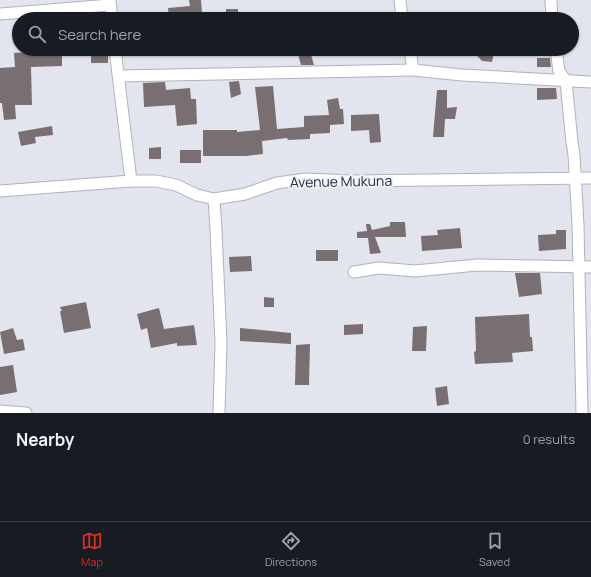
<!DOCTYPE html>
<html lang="en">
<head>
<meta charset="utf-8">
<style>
  :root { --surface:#171b24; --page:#242831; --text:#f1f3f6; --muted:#9ea1a6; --line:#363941; --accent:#d93025 }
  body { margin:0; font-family:Manrope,sans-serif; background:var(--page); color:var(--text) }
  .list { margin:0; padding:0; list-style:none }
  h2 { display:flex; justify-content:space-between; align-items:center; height:52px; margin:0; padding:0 16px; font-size:17px }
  h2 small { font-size:13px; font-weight:400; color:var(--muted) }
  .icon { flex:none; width:22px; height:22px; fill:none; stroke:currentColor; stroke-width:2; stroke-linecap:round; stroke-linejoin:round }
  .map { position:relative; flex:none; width:591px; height:413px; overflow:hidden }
  .search { position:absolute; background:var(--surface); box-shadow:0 1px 3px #0004; left:12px; right:12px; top:12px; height:44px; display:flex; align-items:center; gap:10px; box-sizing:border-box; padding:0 14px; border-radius:22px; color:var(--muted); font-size:15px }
  .sheet { height:108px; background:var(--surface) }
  nav { display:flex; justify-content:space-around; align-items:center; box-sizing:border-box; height:56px; border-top:1px solid var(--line); background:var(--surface); font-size:11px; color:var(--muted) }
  nav a { display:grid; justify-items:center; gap:2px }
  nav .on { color:var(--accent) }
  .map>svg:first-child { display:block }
  .building { fill:#796f73 }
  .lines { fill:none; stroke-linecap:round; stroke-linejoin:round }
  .street-casing { stroke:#b0b2bc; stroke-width:13 }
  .street { stroke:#fff; stroke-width:11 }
  .labels { text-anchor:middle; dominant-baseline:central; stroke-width:4; stroke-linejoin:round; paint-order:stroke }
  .street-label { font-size:14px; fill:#2b2c30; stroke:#eff1fc }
</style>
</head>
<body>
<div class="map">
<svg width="591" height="413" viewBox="0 0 591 413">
  <rect width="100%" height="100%" fill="#e2e4ee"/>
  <g class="building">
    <polygon points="189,0 201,0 202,13 191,14 191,19 169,19 168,8 190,6"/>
    <rect x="226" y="9" width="12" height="10"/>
    <polygon points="471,49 494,52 492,62 482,61"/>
    <polygon points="62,50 62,66 31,67 32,105 15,105 16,119 4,120 2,103 0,103 0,68 15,67 14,53"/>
    <polygon points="310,51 314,65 301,65 298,54"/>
    <polygon points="91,53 108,54 108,63 91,63"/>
    <polygon points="537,58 550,58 551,67 537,67"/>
    <polygon points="239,81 241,94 231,98 229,82"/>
    <polygon points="165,82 166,90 190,88 191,99 196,99 197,124 177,126 175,105 144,107 143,83"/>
    <polygon points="273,86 277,129 304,127 304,116 329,115 327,100 338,98 340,109 343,109 344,124 330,125 330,133 310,134 310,139 288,140 287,138 262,141 263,154 246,156 203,156 203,130 237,130 237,132 260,130 255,87"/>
    <polygon points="537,88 556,88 557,99 537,100"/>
    <polygon points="437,90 447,90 447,108 457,107 455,119 445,119 444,137 433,137"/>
    <polygon points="379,114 381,142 370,143 369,130 351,131 351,115"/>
    <polygon points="52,126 53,135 35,137 36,143 21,146 18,132"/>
    <polygon points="161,147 161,159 149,159 149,148"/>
    <rect x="180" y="150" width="21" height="13"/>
    <polygon points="390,222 405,222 406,237 375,237 381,253 370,254 368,238 357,238 357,232 367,231 366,224 370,224 372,230 390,226"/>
    <polygon points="460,228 462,248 422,251 421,236 438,235 437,230"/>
    <polygon points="556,230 566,230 566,249 539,251 538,235 556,234"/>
    <rect x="316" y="250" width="22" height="11"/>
    <polygon points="251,256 252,271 230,272 229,257"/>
    <polygon points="515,273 540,273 542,294 519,297"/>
    <polygon points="264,297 274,298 274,307 264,307"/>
    <polygon points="86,302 91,328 64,333 60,311 62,311 60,307"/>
    <polygon points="159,308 164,329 194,325 197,345 177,346 177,343 151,348 147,328 141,330 137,314"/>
    <polygon points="529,314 530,337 532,337 533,351 512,353 513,362 475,364 474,352 476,351 475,317"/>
    <polygon points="363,324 363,334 344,335 344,325"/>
    <polygon points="427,326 426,351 412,351 413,327"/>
    <polygon points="13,328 17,340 23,339 25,350 4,354 0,332"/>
    <polygon points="240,328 291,333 291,344 240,341"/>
    <polygon points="310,344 309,385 295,385 296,345"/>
    <polygon points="13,365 17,392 0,395 0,367"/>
    <polygon points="447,386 449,404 437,406 435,388"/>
  </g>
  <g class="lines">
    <g class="street-casing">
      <g id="street">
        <polyline points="110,0 112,19"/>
        <polyline points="400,0 402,19"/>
        <polyline points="551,0 552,19"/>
        <polyline points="0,14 110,5"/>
        <polyline points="115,49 131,181"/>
        <polyline points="410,49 413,70 462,75 591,82"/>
        <polyline points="556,49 559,71 566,81 572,142 574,155 578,225 582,413"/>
        <polyline points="119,76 413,70"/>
        <polyline points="0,191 131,181 156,181 176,185 197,195 214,199 245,194 277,183 306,179 350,181 591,178"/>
        <polyline points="214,199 216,230 221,343 219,413"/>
        <polyline points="354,272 379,268 415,271 477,265 591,267"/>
        <polyline points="0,411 26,413"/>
      </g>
    </g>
    <use href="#street" class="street"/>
  </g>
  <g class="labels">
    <g class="street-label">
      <text transform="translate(341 181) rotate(-1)">Avenue Mukuna</text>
    </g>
  </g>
</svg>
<div class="search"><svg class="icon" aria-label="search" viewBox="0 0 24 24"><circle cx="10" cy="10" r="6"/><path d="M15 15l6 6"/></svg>Search here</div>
</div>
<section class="sheet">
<h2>Nearby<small>0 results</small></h2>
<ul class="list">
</ul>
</section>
<nav>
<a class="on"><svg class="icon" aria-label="map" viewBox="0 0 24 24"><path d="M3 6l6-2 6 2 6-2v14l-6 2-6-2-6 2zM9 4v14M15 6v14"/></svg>Map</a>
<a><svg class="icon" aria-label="directions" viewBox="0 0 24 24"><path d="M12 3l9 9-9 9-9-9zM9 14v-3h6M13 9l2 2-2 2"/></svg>Directions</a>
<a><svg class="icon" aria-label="saved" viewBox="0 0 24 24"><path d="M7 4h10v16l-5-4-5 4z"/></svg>Saved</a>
</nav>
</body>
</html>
